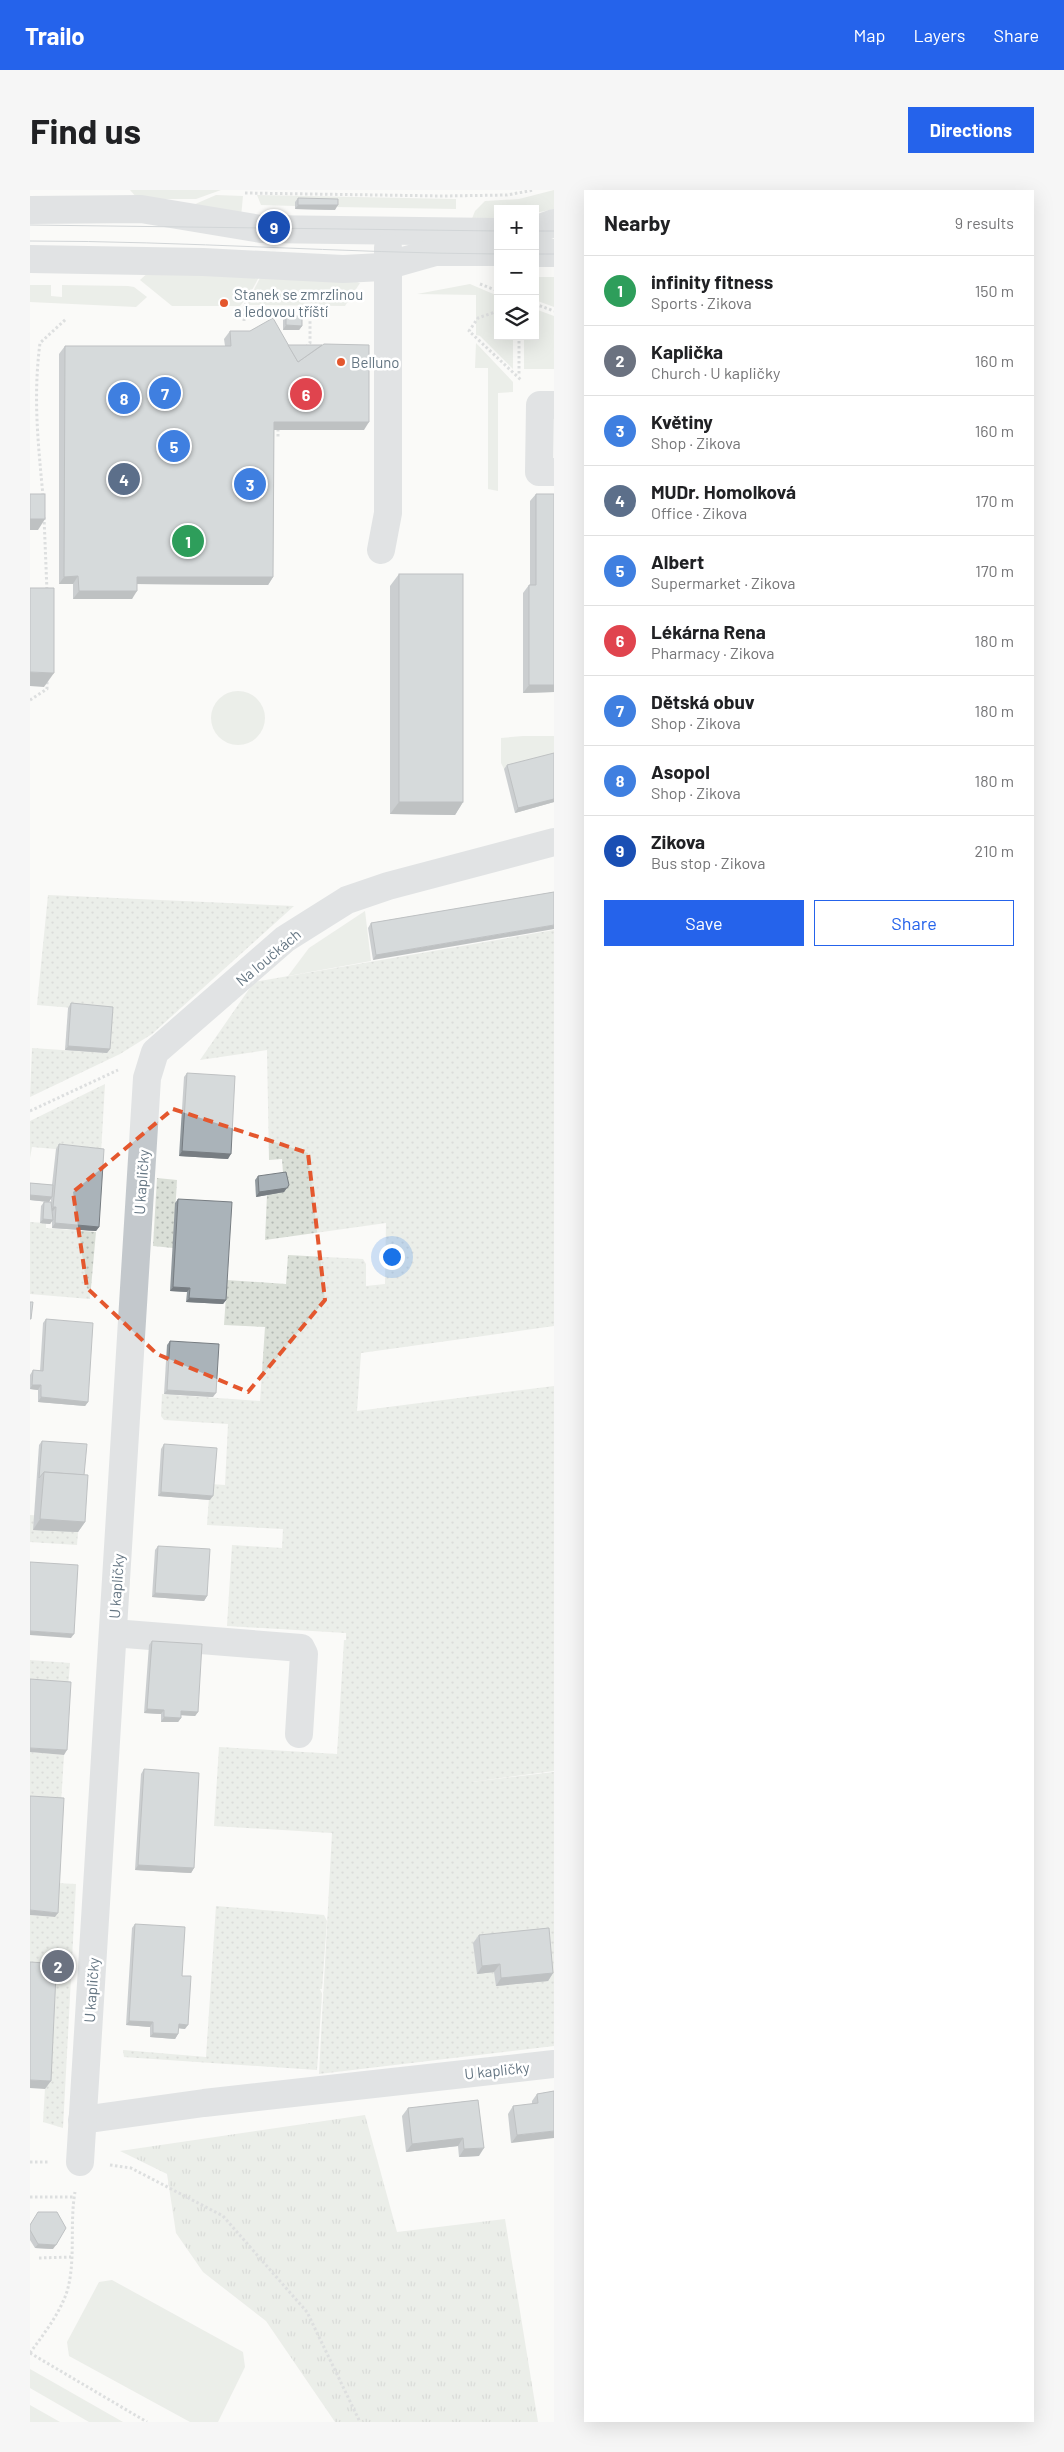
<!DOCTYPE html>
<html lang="en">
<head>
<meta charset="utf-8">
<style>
  :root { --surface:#fff; --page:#f6f6f6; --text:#202124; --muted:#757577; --line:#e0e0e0; --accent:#2563eb }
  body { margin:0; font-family:Barlow,sans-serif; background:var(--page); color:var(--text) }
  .controls { position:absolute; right:15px; top:15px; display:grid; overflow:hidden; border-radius:0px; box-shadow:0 5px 20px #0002 }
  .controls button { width:45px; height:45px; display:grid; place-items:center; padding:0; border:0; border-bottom:1px solid var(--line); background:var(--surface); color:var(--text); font:25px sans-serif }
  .you { position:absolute; left:361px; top:1066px; width:18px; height:18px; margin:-12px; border:4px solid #fff; border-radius:50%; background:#1a73e8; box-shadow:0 0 0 8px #1a73e833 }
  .badge { display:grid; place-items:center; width:32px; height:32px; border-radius:50%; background:var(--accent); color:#fff; font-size:16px; font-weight:700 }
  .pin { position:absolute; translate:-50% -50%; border:2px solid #fff; box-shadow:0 1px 5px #0006 }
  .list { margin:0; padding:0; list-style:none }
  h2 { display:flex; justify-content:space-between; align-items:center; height:65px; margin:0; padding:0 20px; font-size:21px }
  h2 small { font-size:16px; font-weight:400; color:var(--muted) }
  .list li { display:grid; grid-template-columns:32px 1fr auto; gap:15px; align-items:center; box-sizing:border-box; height:70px; padding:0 20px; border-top:1px solid var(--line) }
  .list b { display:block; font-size:19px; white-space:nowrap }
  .list p { margin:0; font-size:16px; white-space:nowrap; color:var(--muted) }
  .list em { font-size:16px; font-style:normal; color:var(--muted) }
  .actions { display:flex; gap:10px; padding:15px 20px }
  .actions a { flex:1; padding:11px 0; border:1px solid var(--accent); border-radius:0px; text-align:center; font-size:18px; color:var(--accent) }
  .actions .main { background:var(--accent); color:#fff }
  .icon { flex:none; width:28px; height:28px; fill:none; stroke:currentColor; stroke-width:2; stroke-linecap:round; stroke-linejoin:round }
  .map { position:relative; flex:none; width:524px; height:2232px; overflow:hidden; border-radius:0px }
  header { display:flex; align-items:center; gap:30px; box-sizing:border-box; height:70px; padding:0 25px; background:var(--accent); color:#fff }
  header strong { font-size:24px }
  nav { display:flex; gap:28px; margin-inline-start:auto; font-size:18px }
  .intro { display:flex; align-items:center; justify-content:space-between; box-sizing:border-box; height:120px; padding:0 30px }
  h1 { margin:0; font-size:35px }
  .button { padding:12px 22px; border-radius:0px; background:var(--accent); color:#fff; font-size:18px; font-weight:700 }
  main { display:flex; gap:30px; padding:0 30px }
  aside { flex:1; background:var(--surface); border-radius:0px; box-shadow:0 5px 20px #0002 }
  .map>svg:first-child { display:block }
  .grass { fill:#dadfd7 }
  .park { fill:url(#park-tufts) }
  .garden { fill:url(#garden-dots) }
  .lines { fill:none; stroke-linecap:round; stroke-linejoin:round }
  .path { stroke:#bbbfc2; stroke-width:3; stroke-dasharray:2.5 2.5; stroke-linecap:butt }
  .minor { stroke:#c3c8cc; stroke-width:28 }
  .tram { stroke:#a2aab0; stroke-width:1 }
  .wall { fill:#929a9f }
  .shaded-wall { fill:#777d82 }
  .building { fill:#aab3b9; stroke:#777d82 }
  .marked { fill:none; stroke:#e4572e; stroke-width:4; stroke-dasharray:10 6; stroke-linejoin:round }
  .poi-dot { fill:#e4572e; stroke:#fff; stroke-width:2 }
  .labels { text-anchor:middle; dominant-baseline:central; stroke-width:5; stroke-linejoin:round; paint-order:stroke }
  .poi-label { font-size:15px; fill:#657683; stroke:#fff; text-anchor:start }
  .street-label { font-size:15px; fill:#657683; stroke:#fff }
</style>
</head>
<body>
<header>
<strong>Trailo</strong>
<nav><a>Map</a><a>Layers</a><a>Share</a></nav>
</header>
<div class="intro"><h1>Find us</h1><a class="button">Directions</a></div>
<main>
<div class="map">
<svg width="524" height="2232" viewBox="0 0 524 2232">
  <defs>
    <pattern id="park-tufts" width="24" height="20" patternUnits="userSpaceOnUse" patternTransform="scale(1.25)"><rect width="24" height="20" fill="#dadfd7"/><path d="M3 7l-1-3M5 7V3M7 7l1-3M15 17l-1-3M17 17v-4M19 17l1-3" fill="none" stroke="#b4b9b4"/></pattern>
    <pattern id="garden-dots" width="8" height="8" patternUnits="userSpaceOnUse" patternTransform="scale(1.25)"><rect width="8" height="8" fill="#dadfd7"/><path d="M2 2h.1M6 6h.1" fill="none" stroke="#b4b9b4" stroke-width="1.8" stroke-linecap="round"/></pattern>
  </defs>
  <rect width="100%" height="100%" fill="#fafaf8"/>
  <g class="grass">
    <polygon points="100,0 191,0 166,9 108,9"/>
    <polygon points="524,0 524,19 505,23 505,19 468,19 468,31 441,31 445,21 455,11 489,9"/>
    <polygon points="186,5 213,6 211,27 163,15"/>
    <polygon points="227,5 426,9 426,19 307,17 306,13 266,12 265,16 231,15"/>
    <polygon points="121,80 230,85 220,104 210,116 142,116 110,90"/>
    <polygon points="505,87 524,87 524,117 505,110"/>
    <polygon points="230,88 324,91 330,93 315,116 219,115 218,111"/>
    <polygon points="440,94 468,106 468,146 483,146 483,179 450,146 446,145 446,105 387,104"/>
    <polygon points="0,95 21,95 21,106 32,107 32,95 98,96 104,97 117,107 106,117 0,112"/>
    <polygon points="505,119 524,126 524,179 494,179 494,146 505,146"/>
    <polygon points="446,153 483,192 483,202 468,203 468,301 458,299 458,178 445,178"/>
    <circle cx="208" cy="528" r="27"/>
    <polygon points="493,546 524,546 524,566 474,579 471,573 471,548"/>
    <polygon points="335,721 341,771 258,786 279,758"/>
    <polygon points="82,2090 213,2162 215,2177 188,2232 160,2232 39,2166 37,2152 69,2092"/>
    <polygon points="0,2179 93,2232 59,2232 0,2198"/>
    <polygon points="0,2215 30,2232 0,2232"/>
  </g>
  <polygon class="park" points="335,1925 367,2042 475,2029 508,2232 305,2232 236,2131 173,2082 146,2043 137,1984 90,1961"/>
  <g class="garden">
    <polygon points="18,705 264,716 122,844 90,864 0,907 2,858 77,863 80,821 7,815"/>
    <polygon points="524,740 524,1136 331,1163 327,1221 524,1196 524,1581 441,1592 524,1582 524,1856 289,1884 302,1643 184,1636 189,1557 307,1564 314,1450 316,1450 316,1443 197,1436 202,1355 252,1358 253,1339 177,1335 180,1294 195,1295 198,1234 134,1230 131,1226 132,1204 230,1211 235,1137 194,1135 197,1090 256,1094 258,1065 333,1069 336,1074 336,1096 355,1094 356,1033 235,1050 237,1004 253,983 252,969 239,970 237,860 170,870 224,792"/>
    <polygon points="75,894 71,963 2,957 0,968 0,931"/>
    <polygon points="127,988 147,990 143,1058 123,1056"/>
    <polygon points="0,1032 16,1033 16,1038 66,1042 60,1109 0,1104"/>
    <polygon points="0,1325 49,1328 47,1355 0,1352"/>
    <polygon points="0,1470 40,1473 38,1497 0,1494"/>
    <polygon points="0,1562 34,1565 31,1613 0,1610"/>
    <polygon points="26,1693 46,1694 33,1938 13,1932 20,1813 0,1811 0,1725 24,1727"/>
    <polygon points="186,1716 294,1725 297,1731 292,1799 290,1799 292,1804 287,1880 94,1867 93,1860 176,1867"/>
  </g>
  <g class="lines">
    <g class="path">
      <polyline points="215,3 413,6 477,5 504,0"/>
      <polyline points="450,94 468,101"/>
      <polyline points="505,114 524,121"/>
      <polyline points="468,121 448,128 439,141 491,190"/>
      <polyline points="214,131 215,116 221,104"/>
      <polyline points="489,146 489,186"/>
      <polyline points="276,157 280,153 280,124"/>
      <polyline points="248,239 248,247"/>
      <path d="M13 306C8 252 3 207 10 153L36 129"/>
      <polyline points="14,327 17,401"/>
      <polyline points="0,510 17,499 17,490"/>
      <polyline points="0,921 88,880"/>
      <polyline points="0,1972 19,1972"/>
      <polyline points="80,1975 101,1978 193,2026 277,2122 330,2232"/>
      <polyline points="0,2007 44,2007"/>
      <polyline points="9,2068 41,2067"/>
      <path d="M0 2163C13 2145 27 2127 35 2107 47 2077 39 2035 45 2002"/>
      <polyline points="0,2163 117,2232"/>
    </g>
    <g class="minor">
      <polyline points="0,20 111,19 231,39 468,42"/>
      <polyline points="505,40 524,33"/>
      <polyline points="505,63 524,63"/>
      <polyline points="0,69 173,72 313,79 352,77 405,62 468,62"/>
      <polyline points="524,215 510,215 509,282 524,282"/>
      <polyline points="351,360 358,323 358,58"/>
      <polyline points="83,1443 271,1458 274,1464 269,1544"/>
      <polyline points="52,1930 174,1913 524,1874"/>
      <polyline points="50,1972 117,888 125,862 255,749 317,710 358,696 524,652"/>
    </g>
    <g class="tram">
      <polyline points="0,35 468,41"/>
      <polyline points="505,41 524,41"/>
      <path d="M0 51C156 51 312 63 468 64"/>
      <polyline points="505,64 524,64"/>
    </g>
  </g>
  <g class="wall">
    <polygon points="268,8 305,20 265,19 265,12"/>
    <polygon points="256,126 272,136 269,140 253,140 253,130"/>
    <polygon points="200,141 258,155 334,240 244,240 243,387 238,395 107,394 102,409 43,409 43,394 29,394 29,164 35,156 195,156 194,149"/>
    <polygon points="506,304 524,304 524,502 493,503 493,403 499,395 500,395 500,311"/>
    <polygon points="369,384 433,612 425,625 360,624 360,396"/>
    <polygon points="477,575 524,612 485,623 474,579"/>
    <polygon points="524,702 343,770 338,738 341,733"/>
    <polygon points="41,813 80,859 77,863 35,860 38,818"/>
    <polygon points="157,883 198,969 149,966 154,887"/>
    <polygon points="29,954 69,1037 66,1041 22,1038 22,1031 20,1034 10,1033 11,1016 14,1012 21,1013 21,1008 19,1012 0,1010 0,993 22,995 26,959"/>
    <polygon points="228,986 256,999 254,1002 226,1007 225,990"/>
    <polygon points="148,1009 196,1110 193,1114 156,1112 157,1102 140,1101 145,1013"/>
    <polygon points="16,1129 58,1212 55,1216 8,1212 8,1200 0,1199 0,1185 3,1180 10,1181 13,1133"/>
    <polygon points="140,1151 183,1207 134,1204 137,1155"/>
    <polygon points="12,1251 54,1285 55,1332 48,1342 3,1340 9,1255"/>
    <polygon points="134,1254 180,1310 128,1306 131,1259"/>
    <polygon points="128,1356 177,1406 174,1411 122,1407 125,1360"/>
    <polygon points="122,1451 168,1522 165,1526 151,1525 151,1528 148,1532 131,1532 131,1524 114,1523 119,1455"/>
    <polygon points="114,1579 164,1678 161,1683 105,1680 111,1584"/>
    <polygon points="105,1734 152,1786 155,1839 149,1838 148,1844 145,1849 120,1847 120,1837 96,1835 102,1738"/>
    <polygon points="449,1745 523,1783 518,1791 466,1796 464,1782 447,1784 443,1753"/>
    <polygon points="22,1769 38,1785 26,1784 15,1899 15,1783 22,1784 18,1779 19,1773"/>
    <polygon points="524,1901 481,1953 478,1924 483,1916 502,1914 502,1911 507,1904"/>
    <polygon points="448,1910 449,1966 429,1967 428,1956 376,1962 372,1926 378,1918"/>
    <polygon points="0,2034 23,2059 5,2058 0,2050"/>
  </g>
  <g class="shaded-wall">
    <polygon points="268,15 308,15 305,20 265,19"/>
    <polygon points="256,135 272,136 269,140 253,140"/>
    <polygon points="244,232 339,232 334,240 239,240"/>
    <polygon points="0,329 15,329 8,340 0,340"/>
    <polygon points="48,386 43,394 29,394 34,387"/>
    <polygon points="107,387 243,387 238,395 102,394"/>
    <polygon points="49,401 107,401 102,409 43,409"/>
    <polygon points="0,482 24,483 14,497 0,496"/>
    <polygon points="499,495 524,495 524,502 493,503"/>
    <polygon points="524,609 524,612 485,623 488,618"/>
    <polygon points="369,612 433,612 425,625 360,624"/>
    <polygon points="524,735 524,739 343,770 346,765"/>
    <polygon points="38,856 80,859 77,863 35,860"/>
    <polygon points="152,961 201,964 198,969 149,966"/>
    <polygon points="259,995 254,1002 226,1007 229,1002"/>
    <polygon points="0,1005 22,1007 19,1012 0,1010"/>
    <polygon points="23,1017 26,1017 23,1021 20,1021"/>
    <polygon points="13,1029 23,1030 20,1034 10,1033"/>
    <polygon points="25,1033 69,1037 66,1041 22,1038"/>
    <polygon points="143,1097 160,1098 157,1102 140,1101"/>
    <polygon points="159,1108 196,1110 193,1114 156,1112"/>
    <polygon points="2,1195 11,1195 8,1200 0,1199"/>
    <polygon points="137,1200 186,1203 183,1207 134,1204"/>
    <polygon points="11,1207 58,1212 55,1216 8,1212"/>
    <polygon points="131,1302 183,1306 180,1310 128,1306"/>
    <polygon points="10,1329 55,1332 48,1342 3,1340"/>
    <polygon points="125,1403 177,1406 174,1411 122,1407"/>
    <polygon points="0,1441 44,1444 41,1448 0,1445"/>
    <polygon points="117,1519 134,1520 131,1524 114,1523"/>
    <polygon points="151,1521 168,1522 165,1526 148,1525"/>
    <polygon points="134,1527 151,1528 148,1532 131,1532"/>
    <polygon points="0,1558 37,1560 34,1565 0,1562"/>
    <polygon points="108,1675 164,1678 161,1683 105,1680"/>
    <polygon points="0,1720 28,1723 25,1727 0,1725"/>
    <polygon points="470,1774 464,1782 447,1784 452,1776"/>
    <polygon points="25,1779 41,1781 38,1785 22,1784"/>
    <polygon points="523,1783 518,1791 466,1796 471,1788"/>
    <polygon points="99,1831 123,1832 120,1837 96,1835"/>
    <polygon points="149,1834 158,1835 155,1839 146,1838"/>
    <polygon points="123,1843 148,1844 145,1849 120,1847"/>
    <polygon points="0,1890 21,1891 15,1899 0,1898"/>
    <polygon points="524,1941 524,1948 481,1953 487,1945"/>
    <polygon points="433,1948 428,1956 376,1962 382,1954"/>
    <polygon points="454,1958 449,1966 429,1967 434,1959"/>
    <polygon points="8,2054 26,2055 23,2059 5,2058"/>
  </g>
  <g class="building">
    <polygon points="268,8 308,9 308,15 268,15"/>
    <polygon points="256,126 272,126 272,136 256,135"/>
    <polygon points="243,128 268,172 294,154 339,155 339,232 244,232 243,387 107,387 107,401 49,401 48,386 34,387 35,156 201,156 200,141 220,141"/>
    <polygon points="258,155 292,155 268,172"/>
    <rect x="0" y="304" width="15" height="25"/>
    <polygon points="506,304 524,304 524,495 499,495 499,395 506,395"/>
    <rect x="369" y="384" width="64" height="228"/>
    <polygon points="0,398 24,398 24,483 0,482"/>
    <polygon points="524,563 524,609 488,618 477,575"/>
    <polygon points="524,702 524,735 346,765 341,733"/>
    <polygon points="41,813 83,817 80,859 38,856"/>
    <polygon points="157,883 205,886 201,964 152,961"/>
    <polygon points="29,954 74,959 69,1037 25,1033 26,1017 23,1017"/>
    <polygon points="256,982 259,995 257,998 229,1002 228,986"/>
    <polygon points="0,993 23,995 22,1007 0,1005"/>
    <polygon points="148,1009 202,1012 196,1110 159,1108 160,1098 143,1097"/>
    <polygon points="14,1012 21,1012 23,1030 13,1029"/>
    <polygon points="0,1112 3,1112 1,1129 0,1129"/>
    <polygon points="16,1129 63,1133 58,1212 11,1207 11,1195 2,1195 3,1180 13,1181"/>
    <polygon points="140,1151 189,1154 186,1203 137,1200"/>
    <polygon points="12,1251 57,1254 54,1285 14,1282 9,1288"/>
    <polygon points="134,1254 187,1258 183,1306 131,1302"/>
    <polygon points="14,1282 58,1285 55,1332 10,1329"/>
    <polygon points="128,1356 180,1359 177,1406 125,1403"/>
    <polygon points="0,1372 48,1375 44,1444 0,1441"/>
    <polygon points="122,1451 172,1454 168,1522 151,1521 151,1528 134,1527 134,1520 117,1519"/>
    <polygon points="0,1489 41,1492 37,1560 0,1558"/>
    <polygon points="114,1579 169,1583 164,1678 108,1675"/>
    <polygon points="0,1606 34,1608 28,1723 0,1720"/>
    <polygon points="105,1734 155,1737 152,1786 161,1786 158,1835 149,1834 148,1844 123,1843 123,1832 99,1831"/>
    <polygon points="519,1738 523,1783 471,1788 470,1774 452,1776 449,1745"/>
    <polygon points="27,1765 41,1765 41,1781 25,1779 21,1775 22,1769"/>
    <polygon points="0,1772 15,1773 15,1783 26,1784 21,1891 0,1890"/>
    <polygon points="524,1901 524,1941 487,1945 483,1916 508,1913 507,1904"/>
    <polygon points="448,1910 454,1958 434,1959 433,1948 382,1954 378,1918"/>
    <polygon points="8,2022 27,2022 36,2038 26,2055 8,2054 0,2040 0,2035"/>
  </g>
  <path d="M0 0H524V2232H0ZM143 919 278 963 295 1110 218 1202 127 1164 57 1098 43 1002Z" fill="#fafaf8" fill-opacity=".55" fill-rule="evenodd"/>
  <path class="marked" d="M143 919 278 963 295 1110 218 1202 127 1164 57 1098 43 1002Z"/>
  <g class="poi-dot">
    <circle cx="194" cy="113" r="5"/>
    <circle cx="311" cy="172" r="5"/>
  </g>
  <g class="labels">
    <g class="poi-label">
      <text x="204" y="104">Stanek se zmrzlinou<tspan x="204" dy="17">a ledovou tříští</tspan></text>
      <text x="321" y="172">Belluno</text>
    </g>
    <g class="street-label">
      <text transform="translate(238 767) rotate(-40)">Na loučkách</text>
      <text transform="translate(111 992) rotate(-86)">U kapličky</text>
      <text transform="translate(86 1396) rotate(-86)">U kapličky</text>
      <text transform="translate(61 1800) rotate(-86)">U kapličky</text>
      <text transform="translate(467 1880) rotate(-6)">U kapličky</text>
    </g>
  </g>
</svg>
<div class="controls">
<button>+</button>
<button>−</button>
<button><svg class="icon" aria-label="layers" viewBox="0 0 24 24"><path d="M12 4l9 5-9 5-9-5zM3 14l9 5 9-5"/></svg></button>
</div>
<div class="you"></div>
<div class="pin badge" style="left:158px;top:351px;background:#2e9e5b">1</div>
<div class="pin badge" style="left:28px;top:1776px;background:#6b7280">2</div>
<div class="pin badge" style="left:220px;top:294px;background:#3f7fe0">3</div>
<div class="pin badge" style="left:94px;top:289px;background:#5c6f8a">4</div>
<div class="pin badge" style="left:144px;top:256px;background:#3f7fe0">5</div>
<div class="pin badge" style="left:276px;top:204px;background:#e0444e">6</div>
<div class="pin badge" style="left:135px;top:203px;background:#3f7fe0">7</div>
<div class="pin badge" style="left:94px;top:208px;background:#3f7fe0">8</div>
<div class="pin badge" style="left:244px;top:37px;background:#1a4fb4">9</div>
</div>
<aside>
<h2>Nearby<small>9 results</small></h2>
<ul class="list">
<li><span class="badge" style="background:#2e9e5b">1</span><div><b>infinity fitness</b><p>Sports · Zikova</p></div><em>150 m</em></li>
<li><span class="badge" style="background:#6b7280">2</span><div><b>Kaplička</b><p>Church · U kapličky</p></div><em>160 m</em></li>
<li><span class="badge" style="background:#3f7fe0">3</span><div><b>Květiny</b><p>Shop · Zikova</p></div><em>160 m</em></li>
<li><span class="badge" style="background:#5c6f8a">4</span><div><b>MUDr. Homolková</b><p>Office · Zikova</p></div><em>170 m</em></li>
<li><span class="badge" style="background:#3f7fe0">5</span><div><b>Albert</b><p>Supermarket · Zikova</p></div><em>170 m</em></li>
<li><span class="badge" style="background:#e0444e">6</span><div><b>Lékárna Rena</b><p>Pharmacy · Zikova</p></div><em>180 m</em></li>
<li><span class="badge" style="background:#3f7fe0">7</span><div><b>Dětská obuv</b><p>Shop · Zikova</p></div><em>180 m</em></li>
<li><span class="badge" style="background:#3f7fe0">8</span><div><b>Asopol</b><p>Shop · Zikova</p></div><em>180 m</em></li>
<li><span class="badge" style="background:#1a4fb4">9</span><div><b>Zikova</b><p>Bus stop · Zikova</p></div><em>210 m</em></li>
</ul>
<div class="actions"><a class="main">Save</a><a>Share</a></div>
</aside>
</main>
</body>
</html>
